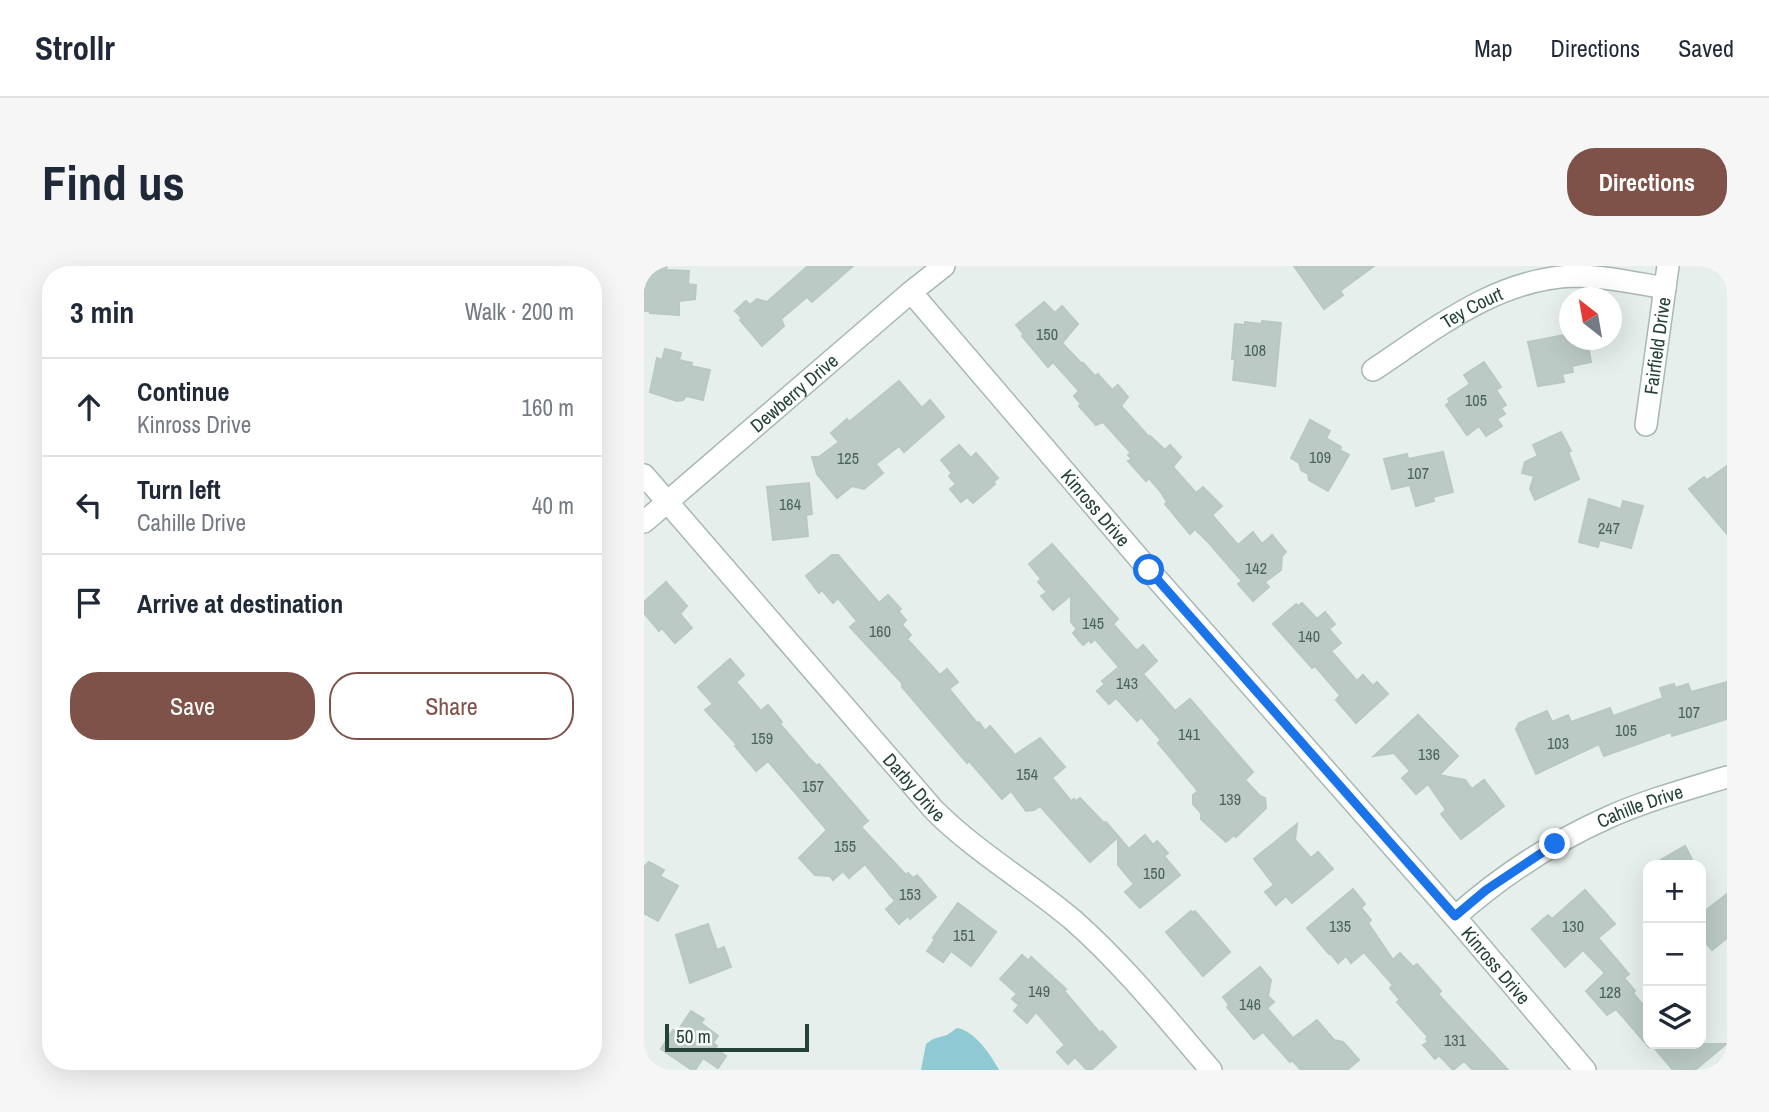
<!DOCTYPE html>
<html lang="en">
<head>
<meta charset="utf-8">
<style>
  :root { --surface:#fff; --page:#f6f6f7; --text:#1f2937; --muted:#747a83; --line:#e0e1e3; --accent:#7f5249 }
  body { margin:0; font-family:"Archivo Narrow",sans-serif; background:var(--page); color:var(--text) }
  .controls { position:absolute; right:21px; bottom:21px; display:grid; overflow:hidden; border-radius:14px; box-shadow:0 7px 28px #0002 }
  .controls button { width:63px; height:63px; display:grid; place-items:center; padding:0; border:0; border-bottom:2px solid var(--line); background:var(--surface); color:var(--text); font:35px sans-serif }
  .compass { position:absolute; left:915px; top:21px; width:63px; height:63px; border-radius:50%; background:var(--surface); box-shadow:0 7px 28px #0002; rotate:329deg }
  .scale { position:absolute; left:21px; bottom:18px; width:144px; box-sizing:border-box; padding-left:7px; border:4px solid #24423a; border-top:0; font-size:19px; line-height:24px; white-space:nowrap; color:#24423a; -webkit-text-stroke:5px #f7fbf9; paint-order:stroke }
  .stop { position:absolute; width:21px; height:21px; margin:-16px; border:5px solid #1a73e8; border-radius:50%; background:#fff }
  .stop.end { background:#1a73e8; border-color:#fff; box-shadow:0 2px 7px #0008 }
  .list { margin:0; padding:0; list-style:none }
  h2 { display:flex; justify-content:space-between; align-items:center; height:91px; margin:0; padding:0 28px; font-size:30px }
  h2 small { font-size:23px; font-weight:400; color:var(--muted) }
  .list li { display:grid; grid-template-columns:46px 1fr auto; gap:21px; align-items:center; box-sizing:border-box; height:98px; padding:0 28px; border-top:2px solid var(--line) }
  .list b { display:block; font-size:26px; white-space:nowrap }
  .list p { margin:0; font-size:23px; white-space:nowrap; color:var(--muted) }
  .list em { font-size:23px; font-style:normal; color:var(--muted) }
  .actions { display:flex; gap:14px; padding:21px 28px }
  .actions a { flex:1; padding:16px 0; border:2px solid var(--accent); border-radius:28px; text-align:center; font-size:24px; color:var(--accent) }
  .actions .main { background:var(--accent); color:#fff }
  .icon { flex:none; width:38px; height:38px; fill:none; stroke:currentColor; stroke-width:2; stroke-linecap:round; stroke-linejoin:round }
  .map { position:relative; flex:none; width:1083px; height:804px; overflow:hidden; border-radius:28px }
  header { display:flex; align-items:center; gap:42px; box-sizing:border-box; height:98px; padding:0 35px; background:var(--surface); border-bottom:2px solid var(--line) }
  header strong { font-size:33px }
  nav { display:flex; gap:38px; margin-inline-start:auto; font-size:24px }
  .intro { display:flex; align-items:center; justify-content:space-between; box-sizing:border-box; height:168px; padding:0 42px }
  h1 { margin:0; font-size:49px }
  .button { padding:18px 32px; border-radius:28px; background:var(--accent); color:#fff; font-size:24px; font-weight:700 }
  main { display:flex; gap:42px; padding:0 42px }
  aside { flex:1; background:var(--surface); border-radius:28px; box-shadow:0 7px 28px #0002 }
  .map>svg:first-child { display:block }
  .water { fill:#8ec9d4 }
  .building { fill:#bbcac4; stroke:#b8c9c2; stroke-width:2 }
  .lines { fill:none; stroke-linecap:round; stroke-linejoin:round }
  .minor-casing { stroke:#a8b8b2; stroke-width:24 }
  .minor { stroke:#fff; stroke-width:21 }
  .route { stroke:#1a73e8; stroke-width:9 }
  .labels { text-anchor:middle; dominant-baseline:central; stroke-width:7; stroke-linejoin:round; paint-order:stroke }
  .number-label { font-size:16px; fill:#4a645c }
  .street-label { font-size:19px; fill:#24423a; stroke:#f7fbf9 }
</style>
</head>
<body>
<header>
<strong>Strollr</strong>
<nav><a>Map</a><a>Directions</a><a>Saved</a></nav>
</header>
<div class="intro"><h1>Find us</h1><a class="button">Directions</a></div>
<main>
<aside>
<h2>3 min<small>Walk · 200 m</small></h2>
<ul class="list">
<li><svg class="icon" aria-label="ahead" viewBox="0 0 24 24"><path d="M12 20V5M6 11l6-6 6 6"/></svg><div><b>Continue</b><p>Kinross Drive</p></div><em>160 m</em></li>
<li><svg class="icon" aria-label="left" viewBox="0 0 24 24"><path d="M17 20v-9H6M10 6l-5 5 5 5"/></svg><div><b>Turn left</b><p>Cahille Drive</p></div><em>40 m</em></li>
<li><svg class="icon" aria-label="arrive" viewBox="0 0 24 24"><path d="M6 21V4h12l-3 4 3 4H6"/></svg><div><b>Arrive at destination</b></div></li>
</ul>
<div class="actions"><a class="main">Save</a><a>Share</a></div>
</aside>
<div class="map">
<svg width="1083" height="804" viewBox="0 0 1083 804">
  <rect width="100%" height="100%" fill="#e6efeb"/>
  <path class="water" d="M313 762C331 765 347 789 355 804H277L282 778 289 773 303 769Z"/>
  <g class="building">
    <polygon points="0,0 23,0 22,4 45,5 44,18 52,19 51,33 35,35 35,49 6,47 6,45 0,45"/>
    <polygon points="164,0 209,0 168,36 163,31 137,53 140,60 118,80 96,54 98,52 91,45 102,35 106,39 113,33 123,36"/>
    <polygon points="650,0 730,0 696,25 699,29 680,43"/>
    <polygon points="400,36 411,47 418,40 434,58 418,77 438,98 439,97 451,110 454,108 468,124 474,119 484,131 477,140 505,171 506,170 521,184 526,179 537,191 529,201 552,227 559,221 578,240 568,249 594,279 609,266 618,278 628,269 642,286 638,290 637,304 621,316 625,321 609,335 594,318 598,315 565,277 551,263 546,268 521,238 523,236 516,225 505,212 502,215 484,195 488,193 484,189 487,187 459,156 452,159 435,140 437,138 430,130 435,125 409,96 404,101 378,70 380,69 372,59"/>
    <polygon points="618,55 637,57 631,120 589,114 591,93 588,93 591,58 601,59 601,56 618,58"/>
    <polygon points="926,68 926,74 943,74 947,96 928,100 929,106 918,108 920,116 894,120 884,76"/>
    <polygon points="21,83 37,87 35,94 48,97 47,100 66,104 59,134 42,130 39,134 33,135 6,126 13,92 18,94"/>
    <polygon points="840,96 857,121 852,124 862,139 857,142 861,148 853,153 858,160 842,170 835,160 823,169 802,139 806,136 804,133 826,118 820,109"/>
    <polygon points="255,115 278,142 286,134 300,151 260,186 255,180 232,198 239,207 220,223 208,220 193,232 173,208 168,191 175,191 195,176 187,167 203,153 205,156"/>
    <polygon points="666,154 686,165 682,172 697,181 696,184 705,189 684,225 665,214 664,208 657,204 655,197 647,192"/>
    <polygon points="917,166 927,185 924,186 935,213 891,234 886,223 890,210 878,207 881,196 894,190 889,179"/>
    <polygon points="315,179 327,192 332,187 354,212 349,216 351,218 329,237 323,231 317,236 306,223 312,218 305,210 308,207 297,194"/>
    <polygon points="799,186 809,226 789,231 790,235 772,240 766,219 748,223 740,193 763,188 764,193"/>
    <polygon points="1083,200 1083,268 1045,223 1060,211 1063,214"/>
    <polygon points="165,217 168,248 162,249 164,270 129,274 123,221"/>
    <polygon points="945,233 977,243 979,235 999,240 987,282 956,274 954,281 935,276"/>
    <polygon points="408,278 474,353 469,358 493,385 499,379 513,395 499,408 513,424 531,445 546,433 609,506 601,514 616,530 621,532 622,542 592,571 590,569 582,576 557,553 557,547 549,538 549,529 554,525 514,477 517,474 497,451 493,455 472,432 465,438 453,425 461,418 458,415 475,401 451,373 447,377 445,374 439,379 429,367 433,363 427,356 427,329 409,344 397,330 403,326 394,316 397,313 385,298"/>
    <polygon points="188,289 194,289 235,337 244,329 257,343 254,345 262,354 258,359 267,369 263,373 296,409 303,403 314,416 305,423 333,457 335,456 341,465 346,460 371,489 396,472 421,501 408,512 427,535 430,533 432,535 436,532 460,557 462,556 485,583 501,569 509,579 513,575 524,587 520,590 536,609 496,642 481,626 490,618 474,599 474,571 446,596 396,540 390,544 382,545 367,525 358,533 325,495 323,497 258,421 258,417 206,361 213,355 194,332 189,337 178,324 175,327 162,310"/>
    <polygon points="22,316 43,340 36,348 48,362 31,377 18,362 15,365 0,347 0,336"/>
    <polygon points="658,337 673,353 681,346 691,358 685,363 697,377 687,385 713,415 719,409 729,420 733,416 744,428 712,457 692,434 696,429 671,400 668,402 629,358 652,338 654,340"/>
    <polygon points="86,393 100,409 92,416 117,445 124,439 138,456 136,458 165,492 173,500 175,498 224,555 217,561 262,609 264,607 269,612 273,609 292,631 266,653 264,650 255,658 242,643 251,635 221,598 205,612 199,605 189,614 186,610 171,609 155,592 183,564 124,495 112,505 91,480 93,479 61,444 69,438 54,421"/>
    <polygon points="1083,416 1083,453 1028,470 1027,466 960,490 955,478 892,508 872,463 875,457 903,445 908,456 924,449 927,456 966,442 969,450 1019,432 1016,422 1030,418 1031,422 1044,418 1047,426"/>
    <polygon points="774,449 814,490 795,509 821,514 828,523 840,514 860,540 817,573 797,548 802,544 784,518 772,528 758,512 766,505 750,487 730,490"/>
    <polygon points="653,558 651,574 667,592 674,586 689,603 648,637 642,630 632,639 621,626 630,619 610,593"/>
    <polygon points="1041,580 1051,599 1008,599"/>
    <polygon points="5,596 20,604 16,610 34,620 14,655 0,647 0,601"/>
    <polygon points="709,623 721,638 717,642 727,654 724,657 749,694 756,687 769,701 773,698 797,725 794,728 864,804 829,804 820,795 809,804 795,789 791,793 779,779 784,776 782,773 784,771 753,736 756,734 746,722 749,719 720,686 707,697 702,690 694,697 686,687 685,688 663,662"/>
    <polygon points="941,624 971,658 954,672 985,708 980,712 991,725 989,727 1004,745 1004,780 972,743 963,749 942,725 961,707 939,684 921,701 888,663 904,649 908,653"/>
    <polygon points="1083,628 1083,672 1068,684 1057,671 1057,648"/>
    <polygon points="314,637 352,666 327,700 307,685 299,696 283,685 291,673 289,672"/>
    <polygon points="547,645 549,647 551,645 586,686 559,710 522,666"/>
    <polygon points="64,658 73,684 80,681 87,701 46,717 32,669"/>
    <polygon points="378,689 385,695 387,691 422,723 420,725 456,767 458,765 472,781 447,804 443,804 431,791 424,798 413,786 421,779 392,746 383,757 370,745 375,739 368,733 373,728 356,713"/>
    <polygon points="616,701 627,714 624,730 630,736 623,742 649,772 673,754 690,774 699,776 715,794 703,804 657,804 648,794 646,796 619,766 610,773 583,741 585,739 579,731"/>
    <polygon points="47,745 60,753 57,757 74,770 69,777 73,780 71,782 82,790 74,802 59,792 51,804 48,804 17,783 29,764 33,766"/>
    <polygon points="1007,778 1082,778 1051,804 1029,804"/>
  </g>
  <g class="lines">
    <g class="minor-casing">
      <g id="minor">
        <path id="s1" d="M267 26 505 304 811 651 941 804"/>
        <path id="s2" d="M729 104C791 63 853 12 931 10 961 10 992 17 1021 22"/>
        <path id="s3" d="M1002 159 1024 0"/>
        <path id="s4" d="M0 209 290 544C332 586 384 616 429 654 480 699 523 753 567 804"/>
        <path id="s5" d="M0 256 267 26 300 0"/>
        <path id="s6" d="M811 651C857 610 909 576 965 551 1003 534 1044 523 1083 511"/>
      </g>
    </g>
    <use href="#minor" class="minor"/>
  </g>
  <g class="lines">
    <polyline class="route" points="505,304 811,650 842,624 911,578"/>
  </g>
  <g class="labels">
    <g class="number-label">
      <text x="403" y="68">150</text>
      <text x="611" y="84">108</text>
      <text x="832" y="134">105</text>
      <text x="676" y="191">109</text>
      <text x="204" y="192">125</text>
      <text x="774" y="207">107</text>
      <text x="146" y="238">164</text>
      <text x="965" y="262">247</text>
      <text x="612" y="302">142</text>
      <text x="449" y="357">145</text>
      <text x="236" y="365">160</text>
      <text x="665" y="370">140</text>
      <text x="483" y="417">143</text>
      <text x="1045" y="446">107</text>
      <text x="982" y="464">105</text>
      <text x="545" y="468">141</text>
      <text x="118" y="472">159</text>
      <text x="914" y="477">103</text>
      <text x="785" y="488">136</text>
      <text x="383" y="508">154</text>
      <text x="169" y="520">157</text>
      <text x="586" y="533">139</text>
      <text x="201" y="580">155</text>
      <text x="510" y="607">150</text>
      <text x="266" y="628">153</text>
      <text x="696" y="660">135</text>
      <text x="929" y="660">130</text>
      <text x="320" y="669">151</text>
      <text x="395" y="725">149</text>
      <text x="966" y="726">128</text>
      <text x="606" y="738">146</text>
      <text x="811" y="774">131</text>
    </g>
    <g class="street-label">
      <text stroke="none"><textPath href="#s2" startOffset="117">Tey Court</textPath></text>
      <text stroke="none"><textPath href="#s3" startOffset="80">Fairfield Drive</textPath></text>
      <text stroke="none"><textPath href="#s5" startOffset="198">Dewberry Drive</textPath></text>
      <text stroke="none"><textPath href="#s1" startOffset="284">Kinross Drive</textPath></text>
      <text stroke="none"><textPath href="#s4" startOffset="413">Darby Drive</textPath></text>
      <text stroke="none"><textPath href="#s6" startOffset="217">Cahille Drive</textPath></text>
      <text stroke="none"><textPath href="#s1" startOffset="892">Kinross Drive</textPath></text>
    </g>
  </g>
</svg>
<div class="controls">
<button>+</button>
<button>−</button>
<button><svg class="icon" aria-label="layers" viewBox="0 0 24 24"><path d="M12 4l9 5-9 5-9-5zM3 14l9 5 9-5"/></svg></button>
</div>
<svg class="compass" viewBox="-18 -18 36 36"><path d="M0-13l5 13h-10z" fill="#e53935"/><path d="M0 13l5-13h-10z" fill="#747a83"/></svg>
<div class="scale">50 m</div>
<div class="stop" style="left:505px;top:304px"></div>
<div class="stop end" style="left:911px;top:578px"></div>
</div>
</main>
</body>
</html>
